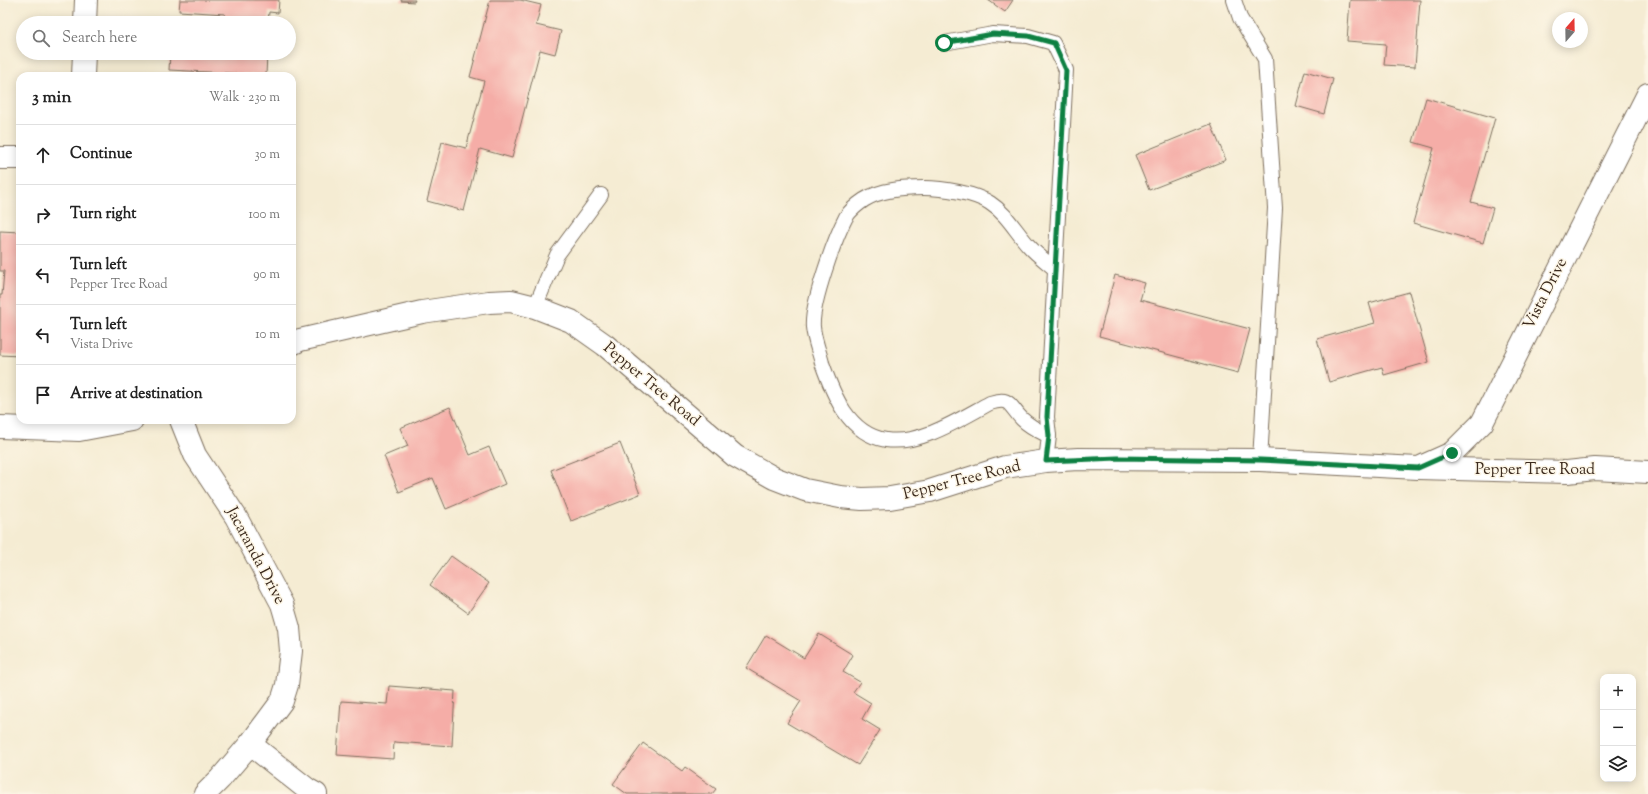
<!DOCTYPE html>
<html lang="en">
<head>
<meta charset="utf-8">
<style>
  :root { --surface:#fff; --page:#f6f6f6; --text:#222; --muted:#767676; --line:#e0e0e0 }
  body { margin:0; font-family:"Sorts Mill Goudy",serif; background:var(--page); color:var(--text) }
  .controls { position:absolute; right:12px; bottom:12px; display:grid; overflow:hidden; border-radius:8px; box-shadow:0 2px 10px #0003 }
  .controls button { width:36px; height:36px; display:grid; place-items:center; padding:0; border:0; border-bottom:1px solid var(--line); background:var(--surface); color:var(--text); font:20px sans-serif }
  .compass { position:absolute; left:1552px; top:12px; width:36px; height:36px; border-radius:50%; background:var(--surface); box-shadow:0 2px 10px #0003; rotate:20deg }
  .stop { position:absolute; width:12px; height:12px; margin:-9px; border:3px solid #0b8043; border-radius:50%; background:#fff }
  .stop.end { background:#0b8043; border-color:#fff; box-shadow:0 1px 4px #0008 }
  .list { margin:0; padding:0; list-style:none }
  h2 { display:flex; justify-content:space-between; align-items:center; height:52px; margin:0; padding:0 16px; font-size:17px }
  h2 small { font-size:13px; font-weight:400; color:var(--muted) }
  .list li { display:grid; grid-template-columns:26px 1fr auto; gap:12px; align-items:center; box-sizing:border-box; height:60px; padding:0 16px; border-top:1px solid var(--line) }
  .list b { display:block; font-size:15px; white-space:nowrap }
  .list p { margin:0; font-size:13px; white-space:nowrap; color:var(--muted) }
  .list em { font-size:13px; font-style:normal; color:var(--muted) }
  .icon { flex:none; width:22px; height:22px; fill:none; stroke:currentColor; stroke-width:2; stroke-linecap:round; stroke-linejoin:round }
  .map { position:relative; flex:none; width:1648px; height:794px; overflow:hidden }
  .search { position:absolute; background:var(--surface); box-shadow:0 2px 10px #0003; left:16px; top:16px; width:280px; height:44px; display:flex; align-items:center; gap:10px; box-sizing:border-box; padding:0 14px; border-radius:22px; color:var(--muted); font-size:15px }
  .panel { position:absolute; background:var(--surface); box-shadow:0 2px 10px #0003; left:16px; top:72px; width:280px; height:352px; border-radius:12px }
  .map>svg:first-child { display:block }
  .building { fill:#f5ada7 }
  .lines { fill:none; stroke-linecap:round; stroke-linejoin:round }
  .service-casing { stroke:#7c6e5d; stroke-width:16 }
  .minor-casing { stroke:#7c6e5d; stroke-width:24 }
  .service { stroke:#fff; stroke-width:14 }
  .minor { stroke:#fff; stroke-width:22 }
  .route { stroke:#0b8043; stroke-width:5 }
  .labels { text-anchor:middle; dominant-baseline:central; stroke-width:3; stroke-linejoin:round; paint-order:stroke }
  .street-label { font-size:16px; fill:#3b2a1e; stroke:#fcf5e5 }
</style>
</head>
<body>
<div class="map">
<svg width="1648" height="794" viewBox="0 0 1648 794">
  <rect width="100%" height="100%" fill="#fcf5e5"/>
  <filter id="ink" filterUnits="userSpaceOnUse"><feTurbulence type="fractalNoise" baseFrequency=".025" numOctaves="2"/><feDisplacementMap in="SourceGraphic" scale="8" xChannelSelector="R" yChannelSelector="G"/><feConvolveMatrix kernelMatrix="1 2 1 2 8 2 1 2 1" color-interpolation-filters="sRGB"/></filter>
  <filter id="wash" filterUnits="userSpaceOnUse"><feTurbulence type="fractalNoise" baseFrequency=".012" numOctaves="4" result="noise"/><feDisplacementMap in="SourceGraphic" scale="16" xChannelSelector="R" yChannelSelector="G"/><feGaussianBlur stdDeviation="0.9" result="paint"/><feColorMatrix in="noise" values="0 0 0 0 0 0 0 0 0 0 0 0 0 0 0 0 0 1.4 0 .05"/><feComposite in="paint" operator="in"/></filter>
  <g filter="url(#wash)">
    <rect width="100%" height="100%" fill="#f5ecd3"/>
    <g id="blocks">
      <g class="building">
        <polygon points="180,0 279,0 278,13 269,12 268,23 224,23 225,14 179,11"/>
        <polygon points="401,0 415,0 414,2 401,1"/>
        <polygon points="490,0 520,0 541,5 536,25 561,31 555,54 540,50 512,158 480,149 464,211 427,201 442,142 466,148 484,81 470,77"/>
        <polygon points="988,0 1013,0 1005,12"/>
        <polygon points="1350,0 1420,0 1415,67 1384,65 1386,44 1347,41"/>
        <polygon points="170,53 267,53 266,75 169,70"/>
        <polygon points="1305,71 1333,79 1324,114 1296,106"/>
        <polygon points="1426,98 1495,118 1471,202 1493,208 1483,243 1413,223 1434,148 1413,142"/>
        <polygon points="1211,124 1226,160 1149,190 1135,155"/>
        <polygon points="0,231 20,232 20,356 0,355 0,295 2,295 4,271 0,271"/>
        <polygon points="1115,275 1145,283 1140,300 1250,329 1238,373 1099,336"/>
        <polygon points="1409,292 1429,362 1384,375 1382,367 1329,382 1317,339 1375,323 1369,303"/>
        <polygon points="450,407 470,455 489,447 505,484 446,509 433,478 399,492 384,456 408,446 400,428"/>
        <polygon points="620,443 640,494 571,521 551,470"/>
        <polygon points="451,556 489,583 468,613 430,585"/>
        <polygon points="819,634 853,655 843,672 860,682 853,692 871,703 862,719 880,730 858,765 787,723 801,701 746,668 766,635 804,658"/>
        <polygon points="389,686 455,691 452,746 394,742 393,759 337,755 341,701 387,704"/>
        <polygon points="643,743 682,771 685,767 716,789 712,794 627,794 613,784"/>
      </g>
    </g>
  </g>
  <g filter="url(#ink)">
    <use href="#blocks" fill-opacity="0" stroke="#7c6e5d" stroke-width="1"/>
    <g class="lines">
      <g class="service-casing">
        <g id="service">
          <polyline points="1234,0 1240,18 1265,59 1275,208 1260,460"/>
          <polyline points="944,43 993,34 1028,36 1053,43 1066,70 1047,417 1049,436 1046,461"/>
          <polyline points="535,307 557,255 601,195"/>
          <path d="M1049 436C1039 431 1030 427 1022 419 1009 406 1011 396 990 403 960 419 921 445 886 440 848 434 833 394 822 363 819 351 814 339 813 327 811 304 835 238 846 217 850 211 858 204 864 200 881 189 905 188 924 188 942 188 975 193 990 203 1007 214 1016 232 1029 246 1037 255 1047 262 1055 269"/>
        </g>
      </g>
      <g class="minor-casing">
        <g id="minor">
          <polyline points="85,23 86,0"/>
          <polyline points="83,76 84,53"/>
          <polyline points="0,158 20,158"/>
          <polyline points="292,344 300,340 422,312 489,302 511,301 535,307 571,321 605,345 735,456 774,478 805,490 840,497 862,499 890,498 930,491 1005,467 1046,461 1078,459 1260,460 1418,468 1567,472 1595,469 1648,472"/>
          <polyline points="181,420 195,455 236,517 282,604 289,628 291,651 287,685 282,701 250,744 220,779 205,794"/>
          <polyline points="0,427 79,430 132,420"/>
          <polyline points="1423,466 1452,453 1482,423 1648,94"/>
          <polyline points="250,744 307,789 316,794"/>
        </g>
      </g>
      <use href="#service" class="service"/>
      <use href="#minor" class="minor"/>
    </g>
  </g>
  <g class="lines" filter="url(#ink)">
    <polyline class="route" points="944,43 993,34 1028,36 1054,43 1066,70 1047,417 1049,436 1046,461 1118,458 1260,460 1418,468 1452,453"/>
  </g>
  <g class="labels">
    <g class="street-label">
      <text transform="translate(1546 294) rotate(-63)">Vista Drive</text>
      <text transform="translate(651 385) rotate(40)">Pepper Tree Road</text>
      <text x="1535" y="470">Pepper Tree Road</text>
      <text transform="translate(962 481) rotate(-14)">Pepper Tree Road</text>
      <text transform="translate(255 556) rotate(62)">Jacaranda Drive</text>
    </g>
  </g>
</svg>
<div class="controls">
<button>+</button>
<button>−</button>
<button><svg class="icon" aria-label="layers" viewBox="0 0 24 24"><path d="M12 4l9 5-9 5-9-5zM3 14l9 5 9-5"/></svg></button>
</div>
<svg class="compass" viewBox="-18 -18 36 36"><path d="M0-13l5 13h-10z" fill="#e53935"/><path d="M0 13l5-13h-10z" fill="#767676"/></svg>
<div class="stop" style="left:944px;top:43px"></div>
<div class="stop end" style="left:1452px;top:453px"></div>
<div class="search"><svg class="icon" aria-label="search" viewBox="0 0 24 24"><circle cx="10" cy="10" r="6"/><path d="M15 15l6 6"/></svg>Search here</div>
<section class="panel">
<h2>3 min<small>Walk · 230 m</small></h2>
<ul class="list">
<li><svg class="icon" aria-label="ahead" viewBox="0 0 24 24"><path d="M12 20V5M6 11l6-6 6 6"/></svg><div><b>Continue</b></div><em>30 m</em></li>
<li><svg class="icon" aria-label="right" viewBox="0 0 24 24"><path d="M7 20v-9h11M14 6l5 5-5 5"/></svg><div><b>Turn right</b></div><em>100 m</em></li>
<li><svg class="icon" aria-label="left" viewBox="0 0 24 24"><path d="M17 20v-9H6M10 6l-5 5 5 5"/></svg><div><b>Turn left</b><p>Pepper Tree Road</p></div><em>90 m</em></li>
<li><svg class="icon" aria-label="left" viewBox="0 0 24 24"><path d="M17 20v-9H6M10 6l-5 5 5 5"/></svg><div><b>Turn left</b><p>Vista Drive</p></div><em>10 m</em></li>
<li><svg class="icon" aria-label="arrive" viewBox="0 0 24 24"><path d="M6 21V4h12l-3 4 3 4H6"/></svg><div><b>Arrive at destination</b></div></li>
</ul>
</section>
</div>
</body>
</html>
